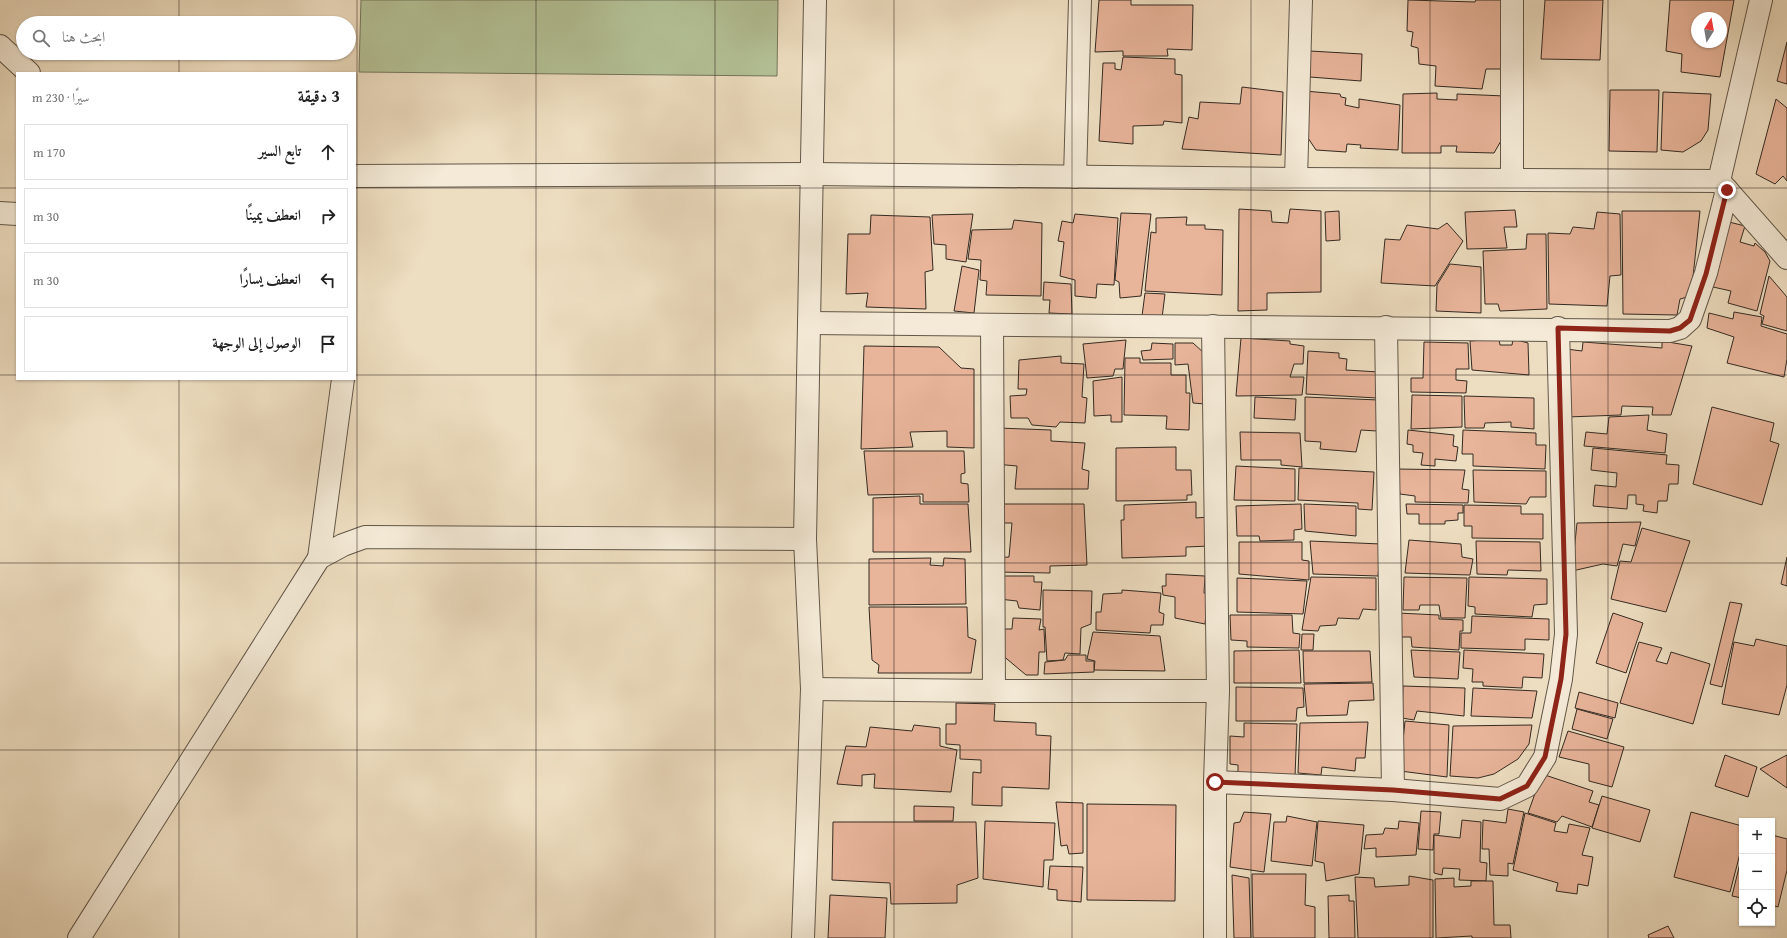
<!DOCTYPE html>
<html lang="ar">
<head>
<meta charset="utf-8">
<style>
  :root { --surface:#fff; --page:#f2f2f2; --text:#222; --muted:#767676; --line:#e0e0e0 }
  body { margin:0; font-family:"Gentium Book Plus",Amiri,serif; background:var(--page); color:var(--text); direction:rtl }
  .controls { position:absolute; right:12px; bottom:12px; display:grid; overflow:hidden; border-radius:0px; box-shadow:0 1px 3px #0004 }
  .controls button { width:36px; height:36px; display:grid; place-items:center; padding:0; border:0; border-bottom:1px solid var(--line); background:var(--surface); color:var(--text); font:20px sans-serif }
  .compass { position:absolute; left:1691px; top:12px; width:36px; height:36px; border-radius:50%; background:var(--surface); box-shadow:0 1px 3px #0004; rotate:11deg }
  .stop { position:absolute; width:12px; height:12px; margin:-9px; border:3px solid #8f2418; border-radius:50%; background:#fff }
  .stop.end { background:#8f2418; border-color:#fff; box-shadow:0 1px 4px #0008 }
  .list { margin:0; padding:0; list-style:none }
  h2 { display:flex; justify-content:space-between; align-items:center; height:52px; margin:0; padding:0 16px; font-size:17px }
  h2 small { font-size:13px; font-weight:400; color:var(--muted) }
  .list li { display:grid; grid-template-columns:26px 1fr auto; gap:12px; align-items:center; box-sizing:border-box; height:56px; margin:0 8px 8px; padding:0 8px; border:1px solid var(--line); border-radius:0px }
  .list b { display:block; font-size:15px; white-space:nowrap }
  .list em { font-size:13px; font-style:normal; color:var(--muted) }
  .icon { flex:none; width:22px; height:22px; fill:none; stroke:currentColor; stroke-width:2; stroke-linecap:round; stroke-linejoin:round }
  .map { position:relative; flex:none; width:1787px; height:938px; overflow:hidden; direction:ltr }
  .search { position:absolute; background:var(--surface); box-shadow:0 1px 3px #0004; left:16px; top:16px; width:340px; height:44px; display:flex; align-items:center; gap:10px; box-sizing:border-box; padding:0 14px; border-radius:22px; color:var(--muted); font-size:15px }
  .panel { position:absolute; background:var(--surface); box-shadow:0 1px 3px #0004; left:16px; top:72px; width:340px; height:308px; border-radius:0px; direction:rtl }
  .map>svg:first-child { display:block }
  .green { fill:#b4c297; stroke:#74765c }
  .building { fill:#e8b49a; stroke:#342a21; fill-rule:evenodd }
  .lines { fill:none; stroke-linecap:round; stroke-linejoin:round }
  .minor-casing { stroke:#625749; stroke-width:24 }
  .minor { stroke:#f4ead7; stroke-width:22 }
  .route { stroke:#8f2418; stroke-width:5 }
  .grid { fill:none; stroke:#342a21; stroke-width:1; stroke-opacity:0.55 }
</style>
</head>
<body>
<div class="map">
<svg width="1787" height="938" viewBox="0 0 1787 938">
  <rect width="100%" height="100%" fill="#eedec1"/>
  <filter id="stains"><feTurbulence type="fractalNoise" baseFrequency=".005" numOctaves="4"/><feColorMatrix values="0 0 0 0 .2 0 0 0 0 .09 0 0 0 0 .02 0 0 0 .5 -.17"/></filter>
  <radialGradient id="worn" r=".72"><stop offset=".6" stop-color="#630" stop-opacity="0"/><stop offset="1" stop-color="#630" stop-opacity=".3"/></radialGradient>
  <polygon class="green" points="361,0 778,0 777,76 359,72"/>
  <g class="building">
    <polygon points="1099,0 1131,0 1131,5 1193,5 1192,50 1167,49 1168,56 1123,56 1123,51 1095,52"/>
    <polygon points="1408,0 1475,2 1476,0 1505,0 1502,69 1486,69 1482,89 1435,86 1436,66 1419,64 1418,48 1411,46 1413,32 1407,31"/>
    <polygon points="1545,0 1603,0 1600,60 1541,59"/>
    <path d="M1670 0H1734L1720 77 1681 72 1682 54 1666 51ZM1697 18H1721V42H1697Z"/>
    <polygon points="1787,42 1787,84 1777,81"/>
    <polygon points="1310,51 1362,54 1361,81 1310,77"/>
    <polygon points="1123,57 1175,59 1175,74 1182,75 1182,123 1164,121 1163,125 1133,126 1133,144 1099,141 1103,63 1115,63 1115,69 1121,70"/>
    <polygon points="1242,87 1283,92 1281,155 1182,149 1189,117 1198,119 1200,102 1240,104"/>
    <polygon points="1610,90 1659,90 1657,152 1609,151"/>
    <polygon points="1304,91 1340,94 1341,97 1346,98 1345,105 1359,108 1359,99 1400,105 1398,150 1360,148 1361,145 1347,144 1346,152 1316,150 1304,132"/>
    <polygon points="1663,92 1711,94 1708,130 1701,141 1683,152 1661,150"/>
    <polygon points="1437,93 1437,99 1457,100 1457,94 1505,96 1505,134 1494,153 1456,152 1457,146 1441,146 1441,153 1402,153 1403,94"/>
    <polygon points="1776,99 1787,108 1787,181 1783,176 1775,184 1756,174"/>
    <polygon points="1239,209 1271,211 1272,222 1288,223 1290,209 1321,211 1321,292 1267,293 1267,310 1238,311"/>
    <polygon points="1515,210 1517,227 1504,227 1507,248 1467,249 1465,212"/>
    <polygon points="1339,211 1340,240 1326,241 1325,212"/>
    <polygon points="1622,211 1700,211 1691,296 1680,299 1677,315 1623,314"/>
    <polygon points="1597,212 1620,214 1621,275 1610,276 1607,306 1549,304 1548,233 1570,234 1573,227 1594,229"/>
    <polygon points="1121,213 1151,214 1141,296 1120,298 1119,282 1115,280"/>
    <polygon points="973,214 966,262 946,259 946,245 934,244 932,215"/>
    <polygon points="1075,214 1118,218 1114,285 1097,284 1096,298 1075,296 1075,280 1060,276 1064,242 1058,241 1062,221 1073,223"/>
    <polygon points="871,215 930,217 933,270 925,272 926,309 866,307 868,293 846,294 848,234 870,234"/>
    <polygon points="1187,217 1186,225 1205,225 1205,229 1223,230 1222,295 1145,291 1151,232 1156,233 1156,218"/>
    <polygon points="1014,220 1042,223 1041,296 986,295 987,281 980,280 981,260 968,259 972,230 1012,229"/>
    <polygon points="1729,222 1745,226 1740,242 1754,246 1755,243 1765,252 1770,261 1757,311 1728,303 1731,291 1713,287"/>
    <polygon points="1447,223 1463,241 1435,286 1381,283 1385,239 1400,240 1407,225 1438,229"/>
    <polygon points="1527,234 1546,234 1547,309 1500,311 1498,304 1485,304 1483,251 1526,249"/>
    <polygon points="1450,264 1481,267 1481,313 1436,311 1437,285"/>
    <polygon points="962,266 979,270 974,313 954,311"/>
    <polygon points="1769,276 1787,297 1787,331 1762,324 1764,316 1760,314"/>
    <polygon points="1044,282 1071,284 1072,314 1049,313 1050,300 1043,300"/>
    <polygon points="1145,293 1165,294 1162,318 1142,316"/>
    <polygon points="1734,312 1762,317 1761,326 1787,334 1787,359 1784,377 1727,363 1734,337 1707,328 1709,313 1733,319"/>
    <polygon points="1241,338 1290,341 1290,344 1304,346 1303,364 1294,364 1290,377 1304,377 1302,395 1236,396"/>
    <polygon points="1499,339 1500,345 1512,345 1513,339 1528,343 1529,375 1472,370 1470,341"/>
    <polygon points="1126,340 1123,369 1115,369 1113,376 1087,378 1083,344"/>
    <polygon points="1662,341 1692,346 1671,415 1652,415 1653,407 1622,406 1621,415 1567,417 1566,349 1582,351 1583,342 1662,348"/>
    <polygon points="1424,342 1468,343 1469,369 1456,369 1456,380 1467,381 1466,393 1411,392 1411,378 1423,378"/>
    <polygon points="1152,343 1173,344 1173,359 1143,360 1141,351 1151,350"/>
    <polygon points="1175,343 1193,343 1204,353 1205,404 1193,403 1188,364 1175,365"/>
    <polygon points="864,346 939,347 961,368 974,369 974,448 947,447 947,431 910,432 913,447 861,449"/>
    <polygon points="1308,351 1339,353 1339,358 1347,359 1346,370 1379,372 1377,398 1306,394"/>
    <polygon points="1061,356 1061,363 1084,364 1082,397 1087,398 1085,423 1060,422 1056,427 1032,425 1028,418 1011,418 1010,396 1026,395 1027,389 1018,389 1019,360"/>
    <polygon points="1125,358 1140,358 1140,363 1171,363 1171,375 1186,375 1186,393 1190,393 1189,430 1166,429 1167,416 1124,415"/>
    <polygon points="1122,377 1122,422 1111,422 1111,415 1094,416 1093,381"/>
    <polygon points="1412,395 1462,396 1462,427 1411,429"/>
    <polygon points="1464,396 1534,398 1534,429 1511,427 1511,422 1485,423 1484,428 1465,428"/>
    <polygon points="1255,397 1296,399 1295,420 1254,418"/>
    <polygon points="1305,397 1379,400 1377,431 1361,430 1356,452 1320,449 1321,442 1305,441"/>
    <polygon points="1712,407 1774,423 1770,441 1779,444 1762,505 1693,484"/>
    <polygon points="1649,415 1647,430 1667,434 1665,453 1584,446 1586,432 1607,434 1609,417"/>
    <polygon points="998,428 1051,430 1051,441 1085,443 1082,469 1089,471 1088,489 1015,489 1017,466 995,464"/>
    <polygon points="1408,430 1454,435 1453,446 1458,447 1456,461 1435,459 1435,466 1421,465 1423,453 1413,452 1413,445 1407,444"/>
    <polygon points="1463,430 1536,433 1536,445 1546,445 1545,469 1473,466 1473,454 1462,454"/>
    <polygon points="1240,432 1300,433 1302,467 1281,465 1281,460 1241,460"/>
    <polygon points="1176,447 1176,470 1191,470 1192,495 1187,495 1187,500 1116,501 1116,448"/>
    <polygon points="1593,448 1667,455 1666,464 1679,465 1678,484 1669,484 1667,501 1658,501 1657,513 1643,511 1644,505 1636,504 1636,495 1628,495 1627,509 1593,506 1595,485 1616,487 1617,473 1591,470"/>
    <polygon points="864,451 964,451 965,473 961,474 961,483 968,484 969,502 923,502 923,494 868,495"/>
    <polygon points="1236,466 1295,469 1295,501 1234,500"/>
    <polygon points="1299,468 1374,472 1372,510 1358,509 1358,503 1298,500"/>
    <polygon points="1397,469 1465,470 1462,489 1469,490 1468,503 1415,502 1415,496 1400,494"/>
    <polygon points="1473,470 1546,471 1546,497 1530,497 1526,504 1474,502"/>
    <polygon points="920,496 920,504 968,504 971,552 873,552 873,498"/>
    <polygon points="1196,502 1196,518 1208,517 1209,546 1186,547 1186,556 1122,558 1121,520 1124,520 1124,505"/>
    <polygon points="996,504 1084,504 1087,565 1050,566 1050,573 996,572 995,558 1009,557 1012,523 999,523"/>
    <polygon points="1301,504 1302,529 1294,530 1294,540 1260,541 1259,536 1237,536 1236,506"/>
    <polygon points="1304,504 1356,506 1356,536 1305,531"/>
    <polygon points="1406,504 1463,505 1463,513 1458,513 1458,520 1445,521 1445,524 1419,524 1419,514 1407,514"/>
    <polygon points="1464,505 1521,506 1521,514 1543,514 1543,539 1472,538 1472,526 1464,526"/>
    <polygon points="1641,522 1635,546 1623,544 1617,566 1603,564 1572,571 1577,523"/>
    <polygon points="1642,528 1690,541 1666,612 1611,599 1620,561 1631,562"/>
    <polygon points="1409,540 1461,544 1462,557 1473,559 1470,575 1405,573"/>
    <polygon points="1310,541 1381,544 1378,576 1313,574"/>
    <polygon points="1476,541 1540,542 1541,571 1508,570 1507,575 1477,574"/>
    <polygon points="1239,542 1302,542 1302,560 1309,561 1309,580 1239,574"/>
    <polygon points="1787,557 1787,586 1781,584"/>
    <polygon points="931,558 930,565 943,566 944,558 965,559 966,604 869,605 869,559"/>
    <polygon points="1166,574 1205,576 1204,593 1208,594 1205,624 1175,618 1175,597 1163,595 1162,586 1166,586"/>
    <polygon points="997,576 1034,576 1034,582 1042,582 1040,610 1019,608 1017,601 999,599"/>
    <polygon points="1311,577 1376,578 1376,610 1363,609 1359,619 1338,618 1336,625 1320,626 1318,631 1302,630"/>
    <polygon points="1404,577 1467,578 1465,618 1441,618 1439,605 1420,605 1419,610 1403,610"/>
    <polygon points="1469,577 1547,579 1547,604 1534,605 1532,617 1475,614 1475,607 1468,606"/>
    <polygon points="1237,578 1307,581 1303,614 1237,612"/>
    <polygon points="1043,590 1092,591 1091,624 1081,628 1080,654 1065,653 1063,660 1047,661 1045,627 1043,627"/>
    <polygon points="1122,590 1161,593 1159,612 1164,614 1163,625 1151,625 1150,633 1096,630 1096,612 1101,612 1103,594 1122,593"/>
    <polygon points="1730,602 1742,604 1722,687 1710,684"/>
    <polygon points="869,607 967,607 968,637 976,640 971,673 878,673 879,665 872,660"/>
    <polygon points="1397,613 1439,615 1439,619 1463,620 1463,631 1460,631 1459,650 1412,647 1411,637 1396,637"/>
    <polygon points="1613,613 1643,623 1626,673 1596,663"/>
    <polygon points="1230,615 1292,615 1293,633 1300,634 1299,648 1247,647 1247,641 1231,640"/>
    <polygon points="1472,616 1549,619 1549,640 1525,639 1525,650 1461,648 1461,633 1471,633"/>
    <polygon points="1013,618 1041,619 1039,630 1044,629 1045,652 1039,652 1038,675 1026,675 1001,654 1002,629 1012,629"/>
    <polygon points="1093,632 1160,636 1165,671 1094,670 1095,661 1087,659"/>
    <polygon points="1302,634 1314,634 1313,650 1301,650"/>
    <polygon points="1756,639 1787,646 1787,685 1779,715 1722,704 1734,642 1754,646"/>
    <polygon points="1639,642 1662,648 1656,661 1667,664 1671,652 1710,664 1693,724 1620,703"/>
    <polygon points="1299,650 1301,683 1234,683 1234,651"/>
    <polygon points="1411,650 1460,652 1458,679 1414,677"/>
    <polygon points="1464,650 1544,654 1542,678 1523,677 1522,688 1483,686 1483,682 1472,682 1473,669 1463,668"/>
    <polygon points="1303,651 1370,651 1372,682 1304,683"/>
    <polygon points="1068,655 1086,655 1086,661 1094,661 1094,672 1044,674 1045,662 1065,660"/>
    <polygon points="1373,683 1374,700 1349,701 1347,715 1307,716 1304,684"/>
    <polygon points="1403,686 1465,688 1464,716 1417,711 1414,720 1402,718"/>
    <polygon points="1236,687 1303,688 1304,707 1297,708 1296,721 1236,721"/>
    <polygon points="1473,688 1537,691 1532,718 1471,716"/>
    <polygon points="1579,692 1618,703 1615,718 1575,708"/>
    <polygon points="956,703 995,704 994,721 1036,723 1036,735 1051,736 1049,789 1002,787 1002,806 972,805 973,772 981,773 981,760 960,759 960,745 946,744 946,724 956,724"/>
    <polygon points="1577,709 1613,719 1607,739 1572,729"/>
    <polygon points="1405,721 1449,725 1447,777 1400,771"/>
    <polygon points="1368,722 1365,758 1356,758 1355,771 1322,767 1321,775 1298,773 1300,723"/>
    <polygon points="1244,723 1297,724 1295,777 1238,776 1238,765 1230,764 1230,736 1244,737"/>
    <polygon points="914,725 940,728 940,746 957,750 951,792 874,788 875,774 862,775 862,786 837,784 846,746 866,747 870,727 912,731"/>
    <polygon points="1532,725 1529,744 1518,759 1494,774 1478,778 1450,776 1453,726"/>
    <polygon points="1568,731 1624,747 1612,787 1589,781 1589,764 1559,757"/>
    <polygon points="1725,755 1757,767 1748,797 1715,786"/>
    <polygon points="1787,755 1787,788 1760,769"/>
    <polygon points="1542,774 1593,791 1589,802 1599,805 1592,827 1562,816 1557,822 1528,813"/>
    <polygon points="1602,796 1650,810 1640,842 1592,828"/>
    <polygon points="1056,802 1083,803 1083,853 1069,854 1067,845 1061,846"/>
    <polygon points="1087,804 1176,805 1175,901 1087,900"/>
    <polygon points="914,806 954,807 953,821 914,821"/>
    <polygon points="1508,809 1524,812 1513,864 1508,863 1508,876 1490,875 1489,849 1482,849 1483,820 1506,823"/>
    <polygon points="1421,811 1441,812 1439,834 1434,834 1433,850 1418,849"/>
    <polygon points="1244,812 1271,814 1264,872 1230,867 1234,823 1240,822"/>
    <polygon points="1691,812 1742,826 1742,846 1730,892 1674,877"/>
    <polygon points="1525,813 1556,823 1554,831 1567,833 1569,824 1590,828 1582,855 1593,857 1588,886 1578,884 1577,894 1556,891 1558,883 1513,870"/>
    <polygon points="1287,816 1317,822 1312,866 1271,861 1274,822 1286,822"/>
    <polygon points="1462,820 1481,822 1480,862 1487,863 1486,881 1459,880 1460,869 1443,868 1442,875 1434,873 1434,835 1460,838"/>
    <polygon points="985,821 1055,823 1053,860 1044,860 1043,887 983,879"/>
    <polygon points="1318,821 1364,825 1359,874 1326,881 1324,863 1315,861"/>
    <polygon points="1399,821 1419,823 1416,855 1376,857 1376,848 1364,849 1366,835 1383,834 1385,828 1398,829"/>
    <polygon points="833,822 976,822 978,878 957,885 957,903 891,904 890,883 832,880"/>
    <polygon points="1772,835 1787,839 1787,870 1778,907 1772,905"/>
    <polygon points="1742,855 1742,898 1732,896"/>
    <polygon points="1050,866 1083,867 1081,902 1057,900 1057,890 1048,889"/>
    <polygon points="1252,874 1306,874 1305,905 1315,907 1315,938 1253,938"/>
    <polygon points="1232,875 1249,878 1251,938 1234,938"/>
    <polygon points="1409,876 1433,880 1433,938 1358,938 1355,877 1374,878 1375,887 1409,885"/>
    <polygon points="1454,878 1454,887 1471,886 1471,881 1493,881 1494,925 1510,925 1511,938 1472,938 1472,936 1436,938 1435,879"/>
    <polygon points="830,895 887,898 885,938 828,938"/>
    <polygon points="1349,895 1349,901 1354,901 1355,938 1329,938 1328,896"/>
    <polygon points="1668,926 1674,938 1649,938 1648,935"/>
  </g>
  <g class="lines">
    <g class="minor-casing">
      <g id="minor">
        <polyline points="0,46 29,73"/>
        <polyline points="355,176 812,174 1296,179 1719,181 1787,258"/>
        <polyline points="1075,177 1080,0"/>
        <polyline points="1296,179 1301,0"/>
        <polyline points="1512,180 1512,0"/>
        <polyline points="1719,181 1761,0"/>
        <polyline points="0,213 17,214"/>
        <polyline points="809,323 1670,331 1680,328 1690,319 1706,273 1727,190"/>
        <polyline points="992,325 994,691"/>
        <polyline points="1213,326 1218,691 1215,782 1215,938"/>
        <polyline points="1386,327 1393,790"/>
        <polyline points="319,558 343,379"/>
        <polyline points="812,689 994,691 1218,691"/>
        <polyline points="1215,782 1393,790 1500,799 1527,786 1545,757 1561,679 1566,634 1558,328"/>
        <polyline points="79,938 319,558 343,545 365,537 805,539"/>
        <polyline points="803,938 812,689 805,539 815,0"/>
      </g>
    </g>
    <use href="#minor" class="minor"/>
  </g>
  <g class="lines">
    <polyline class="route" points="1215,782 1393,790 1500,799 1527,786 1545,757 1561,679 1566,634 1558,328 1670,331 1680,328 1690,320 1706,274 1727,190"/>
  </g>
  <path class="grid" d="M179 0V23M357 0V938M536 0V938M715 0V938M894 0V938M1072 0V938M1251 0V938M1430 0V938M1608 0V938M179 53V73M0 188H17M355 188H1787M0 375H17M355 375H1787M179 379V938M0 563H1787M0 750H1787"/>
  <rect width="100%" height="100%" filter="url(#stains)"/>
  <rect width="100%" height="100%" fill="url(#worn)"/>
</svg>
<div class="controls">
<button>+</button>
<button>−</button>
<button><svg class="icon" aria-label="locate" viewBox="0 0 24 24"><circle cx="12" cy="12" r="6"/><path d="M12 2v4M12 18v4M2 12h4M18 12h4"/></svg></button>
</div>
<svg class="compass" viewBox="-18 -18 36 36"><path d="M0-13l5 13h-10z" fill="#e53935"/><path d="M0 13l5-13h-10z" fill="#767676"/></svg>
<div class="stop" style="left:1215px;top:782px"></div>
<div class="stop end" style="left:1727px;top:190px"></div>
<div class="search"><svg class="icon" aria-label="search" viewBox="0 0 24 24"><circle cx="10" cy="10" r="6"/><path d="M15 15l6 6"/></svg>ابحث هنا</div>
<section class="panel">
<h2>3 دقيقة<small>سيرًا · 230 m</small></h2>
<ul class="list">
<li><svg class="icon" aria-label="ahead" viewBox="0 0 24 24"><path d="M12 20V5M6 11l6-6 6 6"/></svg><div><b>تابع السير</b></div><em>170 m</em></li>
<li><svg class="icon" aria-label="right" viewBox="0 0 24 24"><path d="M7 20v-9h11M14 6l5 5-5 5"/></svg><div><b>انعطف يمينًا</b></div><em>30 m</em></li>
<li><svg class="icon" aria-label="left" viewBox="0 0 24 24"><path d="M17 20v-9H6M10 6l-5 5 5 5"/></svg><div><b>انعطف يسارًا</b></div><em>30 m</em></li>
<li><svg class="icon" aria-label="arrive" viewBox="0 0 24 24"><path d="M6 21V4h12l-3 4 3 4H6"/></svg><div><b>الوصول إلى الوجهة</b></div></li>
</ul>
</section>
</div>
</body>
</html>
